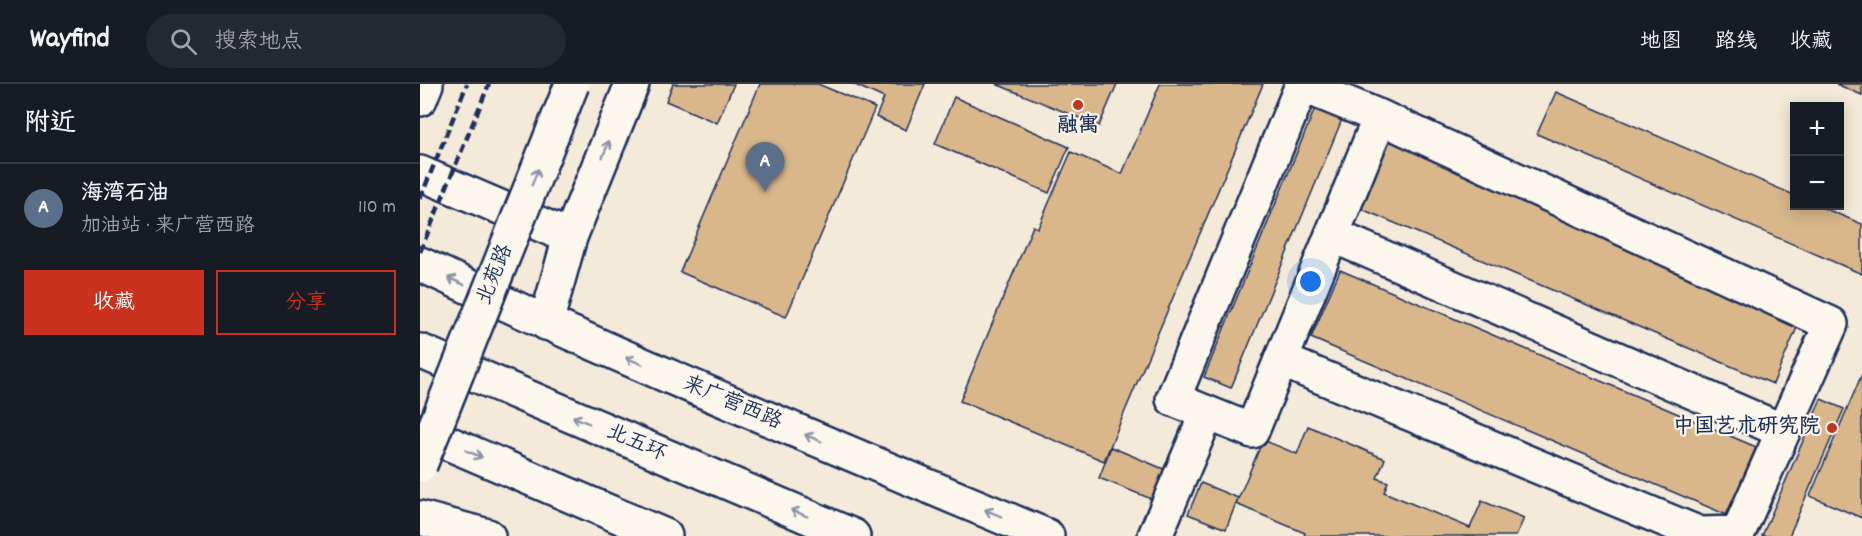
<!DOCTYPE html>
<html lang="zh">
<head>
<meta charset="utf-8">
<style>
  :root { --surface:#171b24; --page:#242831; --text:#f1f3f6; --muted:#9ea1a6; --line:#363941; --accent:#c8321e }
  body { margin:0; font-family:Dekko,"LXGW WenKai TC",sans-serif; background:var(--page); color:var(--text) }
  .controls { position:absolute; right:18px; top:18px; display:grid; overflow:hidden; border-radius:0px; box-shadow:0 3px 15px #0003 }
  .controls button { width:54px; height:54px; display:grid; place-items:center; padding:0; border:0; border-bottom:2px solid var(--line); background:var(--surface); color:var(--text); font:30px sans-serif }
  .you { position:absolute; left:891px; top:198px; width:21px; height:21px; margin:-15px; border:4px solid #fff; border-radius:50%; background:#1a73e8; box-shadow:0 0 0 9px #1a73e833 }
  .badge { display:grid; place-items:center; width:39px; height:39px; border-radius:50%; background:var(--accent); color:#fff; font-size:20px; font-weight:700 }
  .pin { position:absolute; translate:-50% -50px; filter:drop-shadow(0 2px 3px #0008) }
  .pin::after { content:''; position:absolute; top:32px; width:21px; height:18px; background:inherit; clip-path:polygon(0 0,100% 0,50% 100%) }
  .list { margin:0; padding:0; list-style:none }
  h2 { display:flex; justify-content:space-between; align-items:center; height:78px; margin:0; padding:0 24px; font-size:26px }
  h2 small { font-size:20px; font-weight:400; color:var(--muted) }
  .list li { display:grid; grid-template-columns:39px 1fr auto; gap:18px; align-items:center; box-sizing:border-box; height:90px; padding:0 24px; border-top:2px solid var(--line) }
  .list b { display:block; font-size:22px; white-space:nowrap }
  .list p { margin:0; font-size:20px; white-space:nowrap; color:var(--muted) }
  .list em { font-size:20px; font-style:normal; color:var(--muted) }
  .actions { display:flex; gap:12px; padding:18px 24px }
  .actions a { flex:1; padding:14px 0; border:2px solid var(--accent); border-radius:0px; text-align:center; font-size:21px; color:var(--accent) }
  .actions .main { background:var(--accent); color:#fff }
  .icon { flex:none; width:33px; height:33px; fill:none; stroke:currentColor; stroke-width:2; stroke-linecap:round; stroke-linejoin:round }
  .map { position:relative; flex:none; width:1442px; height:452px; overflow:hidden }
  header { display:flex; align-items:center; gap:36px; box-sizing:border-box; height:84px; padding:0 30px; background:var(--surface); border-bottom:2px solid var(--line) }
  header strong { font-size:28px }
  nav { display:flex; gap:33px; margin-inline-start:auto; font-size:21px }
  .search { width:420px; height:54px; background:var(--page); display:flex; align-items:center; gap:15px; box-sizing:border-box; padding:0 21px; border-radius:33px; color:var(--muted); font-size:22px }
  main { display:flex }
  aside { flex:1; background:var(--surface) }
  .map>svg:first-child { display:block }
  .building { fill:#d9b78b; stroke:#1b2f5e; stroke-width:1.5 }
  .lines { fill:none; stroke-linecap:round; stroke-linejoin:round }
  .minor-casing { stroke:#1b2f5e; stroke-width:38 }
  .major-casing { stroke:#1b2f5e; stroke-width:38 }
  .highway-casing { stroke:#1b2f5e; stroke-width:38 }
  .minor { stroke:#fbf7ec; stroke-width:33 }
  .major { stroke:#fbf7ec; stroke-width:33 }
  .highway { stroke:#fbf7ec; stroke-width:33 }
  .rail { stroke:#1b2f5e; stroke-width:4.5; stroke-dasharray:9 4.5; stroke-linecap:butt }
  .major-bridge-casing { stroke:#1b2f5e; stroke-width:38; stroke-linecap:butt }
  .major-bridge { stroke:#fbf7ec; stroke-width:33 }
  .oneway { stroke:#8b93a5 }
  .poi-dot { fill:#c8321e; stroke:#fbf7ec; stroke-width:2 }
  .labels { text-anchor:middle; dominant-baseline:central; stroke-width:4.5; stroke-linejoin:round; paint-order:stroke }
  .poi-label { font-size:21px; font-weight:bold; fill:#1b2f5e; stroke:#fbf7ec }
  .street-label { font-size:21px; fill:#1b2f5e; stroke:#fbf7ec }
</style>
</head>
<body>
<header>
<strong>Wayfind</strong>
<div class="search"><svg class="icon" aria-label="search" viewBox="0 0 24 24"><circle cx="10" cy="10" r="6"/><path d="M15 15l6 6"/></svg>搜索地点</div>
<nav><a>地图</a><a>路线</a><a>收藏</a></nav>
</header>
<main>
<aside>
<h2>附近<small></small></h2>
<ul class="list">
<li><span class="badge" style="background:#5c6f8a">A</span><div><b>海湾石油</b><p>加油站 · 来广营西路</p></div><em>110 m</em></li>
</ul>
<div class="actions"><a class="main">收藏</a><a>分享</a></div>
</aside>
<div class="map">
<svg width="1442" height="452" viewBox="0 0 1442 452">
  <rect width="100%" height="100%" fill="#f4ead9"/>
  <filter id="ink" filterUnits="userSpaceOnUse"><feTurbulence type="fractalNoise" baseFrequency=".0167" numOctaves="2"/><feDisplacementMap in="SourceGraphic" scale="12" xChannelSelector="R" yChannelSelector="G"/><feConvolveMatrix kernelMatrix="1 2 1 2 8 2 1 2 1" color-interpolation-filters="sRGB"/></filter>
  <g filter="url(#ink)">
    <g class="building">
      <polygon points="253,0 314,0 297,39 246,17"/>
      <polygon points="340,0 398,0 455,24 366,233 260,188"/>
      <polygon points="433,0 505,0 486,46 456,33 464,14"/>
      <polygon points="576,0 697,0 679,42"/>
      <polygon points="740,0 843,0 684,377 540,317 613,142 618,144 651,68 702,90"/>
      <polygon points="1416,0 1442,0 1442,11"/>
      <polygon points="1136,8 1374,111 1374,122 1399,122 1442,140 1442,190 1117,50"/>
      <polygon points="534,13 649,63 629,109 515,60"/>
      <polygon points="896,22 923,33 811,304 784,293"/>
      <polygon points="966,55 1382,232 1353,300 937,123"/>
      <polygon points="920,186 1336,363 1307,431 891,254"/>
      <polygon points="1442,290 1442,434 1390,412"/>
      <polygon points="1401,315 1424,325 1369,452 1342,452"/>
      <polygon points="888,342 965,375 957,394 968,398 964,408 1050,444 1062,417 1104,434 1096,452 884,452 885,449 816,420 843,356 877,370"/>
      <polygon points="691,363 746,386 734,416 679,394"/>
      <polygon points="781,399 818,414 806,445 768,430"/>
    </g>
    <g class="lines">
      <g class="minor-casing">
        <g id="minor">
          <polygon points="882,1 960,33 832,347 753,315"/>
          <polyline points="0,89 150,153"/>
          <polyline points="912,151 1363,347"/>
          <path d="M0 180C206 277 417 364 627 452"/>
          <polyline points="126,239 150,153 212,0"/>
          <polyline points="861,276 1280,450 1318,449 1411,240 960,33"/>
          <polyline points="735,452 787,329"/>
        </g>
      </g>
      <g class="major-casing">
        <polyline id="major" points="0,15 6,0"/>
      </g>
      <g class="highway-casing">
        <g id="highway">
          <polyline points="0,267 433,452"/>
          <polyline points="0,347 245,452"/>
          <polyline points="0,434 68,452"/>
        </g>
      </g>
      <use href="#minor" class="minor"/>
      <use href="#major" class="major"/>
      <use href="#highway" class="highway"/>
      <g class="rail">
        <polyline points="0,115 47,0"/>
        <polyline points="0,168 69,0"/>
      </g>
      <g class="major-bridge-casing">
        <polyline id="major-bridge" points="0,381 152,0"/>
      </g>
      <use href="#major-bridge" class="major-bridge"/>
    </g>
    <defs><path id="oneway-shaft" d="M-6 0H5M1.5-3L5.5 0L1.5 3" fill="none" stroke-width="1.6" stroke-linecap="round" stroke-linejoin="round" transform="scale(1.5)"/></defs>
    <g class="oneway">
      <use href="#oneway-shaft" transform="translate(186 65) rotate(-68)"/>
      <use href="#oneway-shaft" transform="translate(115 93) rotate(-68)"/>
      <use href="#oneway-shaft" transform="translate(36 197) rotate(-155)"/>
      <use href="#oneway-shaft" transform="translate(214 277) rotate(-157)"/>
      <use href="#oneway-shaft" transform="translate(161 336) rotate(-157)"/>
      <use href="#oneway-shaft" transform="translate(393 354) rotate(-157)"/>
      <use href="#oneway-shaft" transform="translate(54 370) rotate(23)"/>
      <use href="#oneway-shaft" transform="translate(379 429) rotate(-157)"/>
      <use href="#oneway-shaft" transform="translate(573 429) rotate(-157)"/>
    </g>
  </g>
  <g class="poi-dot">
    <circle cx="658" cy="21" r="6"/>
    <circle cx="1412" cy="344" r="6"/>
  </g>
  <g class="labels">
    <g class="poi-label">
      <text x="658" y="43">融寓</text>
      <text x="1400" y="344" text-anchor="end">中国艺术研究院</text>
    </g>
    <g class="street-label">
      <text transform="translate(76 191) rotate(-68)">北苑路</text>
      <text transform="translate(312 320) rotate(23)">来广营西路</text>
      <text transform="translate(216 360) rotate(23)">北五环</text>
    </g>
  </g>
</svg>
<div class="controls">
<button>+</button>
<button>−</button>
</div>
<div class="you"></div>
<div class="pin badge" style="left:345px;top:108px;background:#5c6f8a">A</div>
</div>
</main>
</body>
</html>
